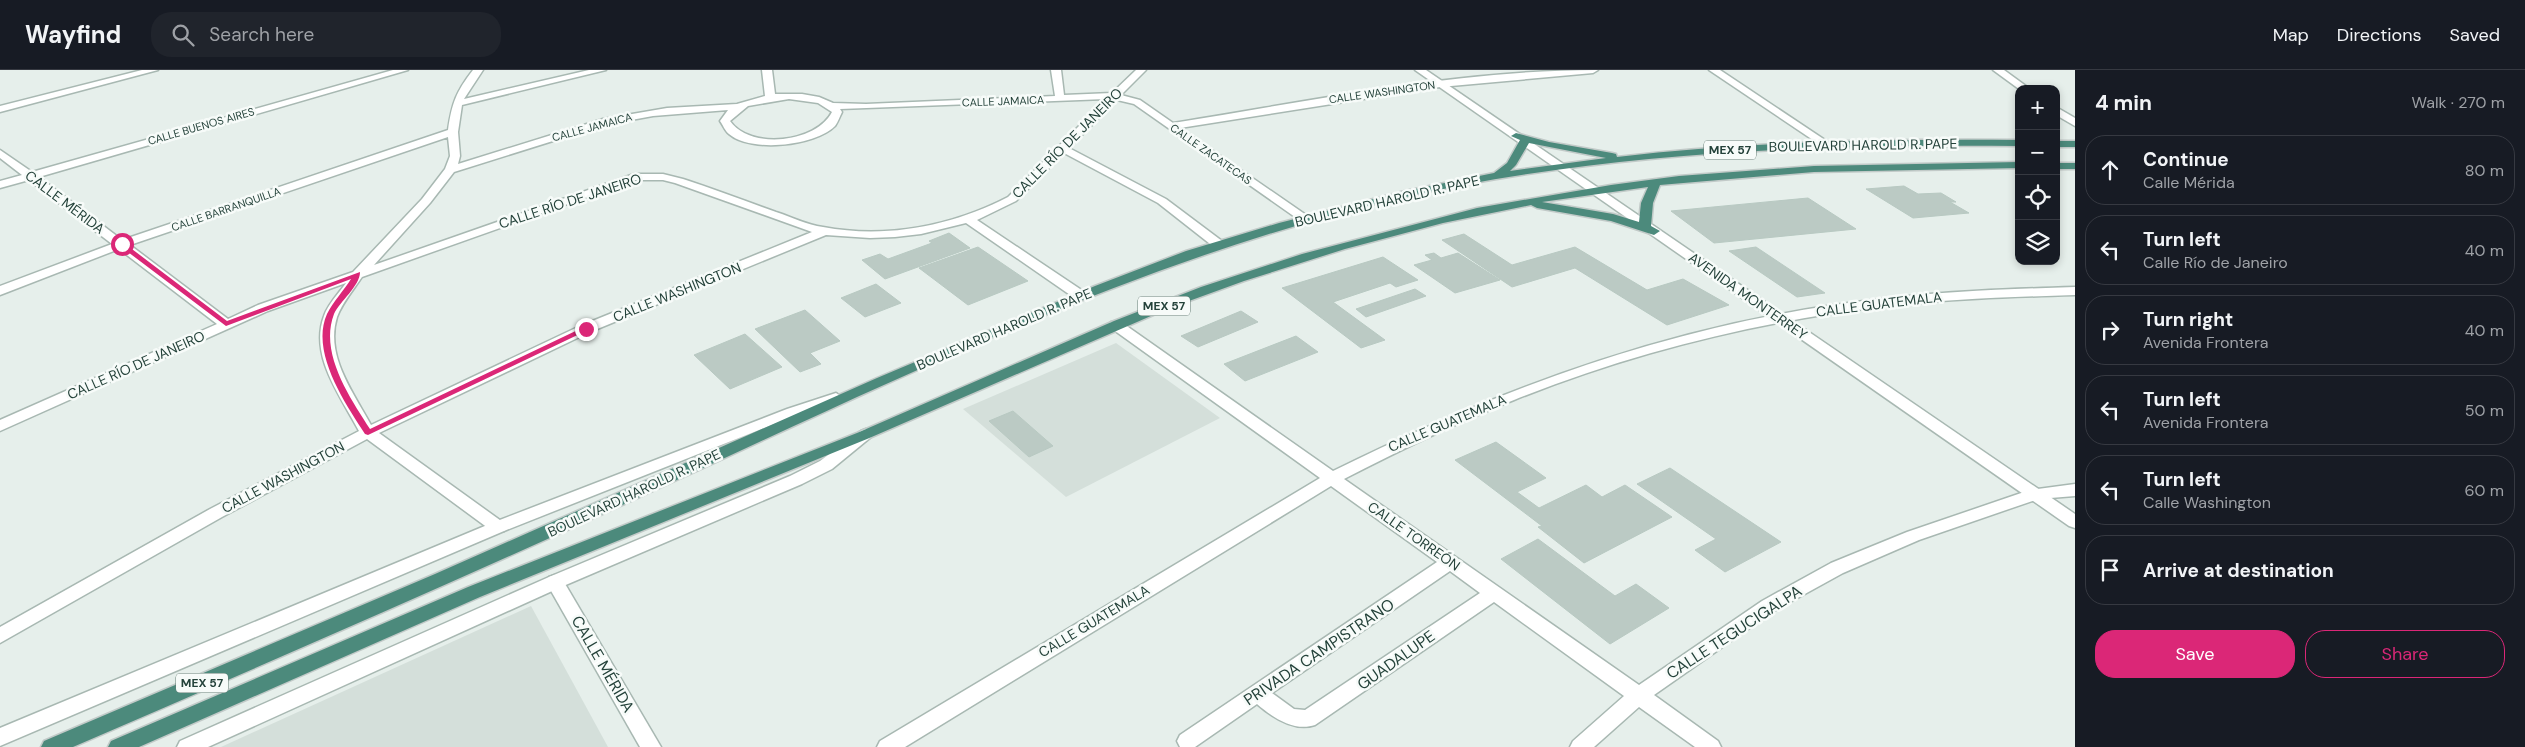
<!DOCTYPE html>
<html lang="en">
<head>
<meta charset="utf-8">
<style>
  :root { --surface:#171b24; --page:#20242c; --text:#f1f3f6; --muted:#9ea1a6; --line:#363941; --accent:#db2777 }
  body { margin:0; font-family:"DM Sans",sans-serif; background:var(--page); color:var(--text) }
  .controls { position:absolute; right:15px; top:15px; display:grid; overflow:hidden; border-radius:10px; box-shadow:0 2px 8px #0003 }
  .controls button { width:45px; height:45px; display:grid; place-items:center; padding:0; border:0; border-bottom:1px solid var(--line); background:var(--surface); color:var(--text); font:25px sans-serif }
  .stop { position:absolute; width:15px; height:15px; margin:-11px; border:4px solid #db2777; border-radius:50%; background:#fff }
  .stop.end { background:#db2777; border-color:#fff; box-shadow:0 1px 5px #0008 }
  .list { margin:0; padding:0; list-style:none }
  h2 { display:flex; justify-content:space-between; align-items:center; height:65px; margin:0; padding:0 20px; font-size:21px }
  h2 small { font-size:16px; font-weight:400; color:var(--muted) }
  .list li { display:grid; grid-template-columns:32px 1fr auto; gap:15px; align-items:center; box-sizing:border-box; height:70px; margin:0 10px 10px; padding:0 10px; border:1px solid var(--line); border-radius:20px }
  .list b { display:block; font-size:19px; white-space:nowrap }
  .list p { margin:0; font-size:16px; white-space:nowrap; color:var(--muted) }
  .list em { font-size:16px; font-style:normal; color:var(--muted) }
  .actions { display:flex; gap:10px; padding:15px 20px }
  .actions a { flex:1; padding:11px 0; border:1px solid var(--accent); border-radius:20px; text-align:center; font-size:18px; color:var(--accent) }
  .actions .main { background:var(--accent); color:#fff }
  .icon { flex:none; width:28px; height:28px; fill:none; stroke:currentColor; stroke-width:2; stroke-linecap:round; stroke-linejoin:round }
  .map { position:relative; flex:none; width:2075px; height:677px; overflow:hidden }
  header { display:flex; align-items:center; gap:30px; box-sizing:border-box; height:70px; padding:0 25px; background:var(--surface); border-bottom:1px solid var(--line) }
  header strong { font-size:24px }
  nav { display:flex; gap:28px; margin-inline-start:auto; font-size:18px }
  .search { width:350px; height:45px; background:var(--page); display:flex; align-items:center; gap:12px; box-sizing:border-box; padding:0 18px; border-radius:20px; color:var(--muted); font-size:19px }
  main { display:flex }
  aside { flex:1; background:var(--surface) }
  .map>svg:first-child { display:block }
  .built { fill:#d4dfda }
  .building { fill:#bbcac4; stroke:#b8c9c2 }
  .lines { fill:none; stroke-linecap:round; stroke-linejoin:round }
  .minor-casing { stroke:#a8b8b2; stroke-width:3 }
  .tertiary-casing { stroke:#a8b8b2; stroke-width:3 }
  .trunk-casing { stroke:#c2cac8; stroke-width:3 }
  .minor { fill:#fff; fill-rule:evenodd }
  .tertiary { fill:#fff; fill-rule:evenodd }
  .trunk { fill:#4c8a7c; fill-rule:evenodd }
  .route { fill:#db2777 }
  .labels { text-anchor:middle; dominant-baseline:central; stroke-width:5; stroke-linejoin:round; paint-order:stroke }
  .far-street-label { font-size:11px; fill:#24423a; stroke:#f7fbf9 }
  .shield { fill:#f7fbf9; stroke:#637a73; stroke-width:1 }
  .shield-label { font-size:12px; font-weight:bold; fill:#24423a }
  .street-label { font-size:14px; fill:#24423a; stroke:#f7fbf9 }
  .near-street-label { font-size:16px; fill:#24423a; stroke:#f7fbf9 }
</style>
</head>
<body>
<header>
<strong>Wayfind</strong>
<div class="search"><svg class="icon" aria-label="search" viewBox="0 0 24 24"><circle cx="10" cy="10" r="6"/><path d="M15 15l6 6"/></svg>Search here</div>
<nav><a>Map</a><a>Directions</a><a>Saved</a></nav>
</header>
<main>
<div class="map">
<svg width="2075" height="677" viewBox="0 0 2075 677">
  <rect width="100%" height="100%" fill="#e6efeb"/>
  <g class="built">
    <polygon points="1116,273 1220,348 1066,427 963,339"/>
    <polygon points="531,536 608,677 221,677"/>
  </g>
  <g class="building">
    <polygon points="1904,116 1918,124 1941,123 1956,132 1950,132 1969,143 1913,148 1866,119"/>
    <polygon points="1808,128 1856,159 1714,173 1671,141"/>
    <polygon points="949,163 970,178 885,209 862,190 880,184 888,189 932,173 929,171"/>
    <polygon points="1464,164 1512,195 1575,177 1647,220 1683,209 1729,235 1667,255 1575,198 1512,217 1442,170"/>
    <polygon points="978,177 1028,211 968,235 919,198"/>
    <polygon points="1756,177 1825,223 1797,227 1729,181"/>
    <polygon points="1434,183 1441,188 1458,183 1500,210 1455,223 1414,195 1432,190 1425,185"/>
    <polygon points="1383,187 1418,210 1396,217 1390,213 1333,232 1385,270 1361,278 1282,218"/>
    <polygon points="876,214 901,233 865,247 841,228"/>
    <polygon points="1415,219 1426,226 1366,247 1356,239"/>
    <polygon points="805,240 840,271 810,283 821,294 800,302 755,259"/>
    <polygon points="1241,241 1258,252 1198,277 1181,266"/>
    <polygon points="745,264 782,297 730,319 694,285"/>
    <polygon points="1296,266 1318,282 1245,311 1224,294"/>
    <polygon points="1013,341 1053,376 1029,387 989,351"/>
    <polygon points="1496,372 1546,408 1517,422 1539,438 1586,415 1602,427 1625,415 1672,447 1584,493 1538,457 1542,456 1455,390"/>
    <polygon points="1670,398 1781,472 1725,502 1695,480 1716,469 1637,414"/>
    <polygon points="1538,469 1615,526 1636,514 1669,538 1610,574 1501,489"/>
  </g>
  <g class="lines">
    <g class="minor-casing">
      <g id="minor">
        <polygon points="142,0 158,0 0,42 0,36"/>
        <path d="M393 0H408L39 107 122 170 448 60C452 33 456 22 473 0H483L464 29 589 0H606L462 35 458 62 460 86 458 94 603 49 667 38 737 34 765 26 762 0H772L775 24H802L819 27 833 33 866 34 1055 26 1051 0H1061L1064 25 1112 23 1136 0H1146L1121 25 1140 30 1173 53C1313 31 1455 0 1598 0L1593 3 1440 17 1180 58 1309 147 1311 150 1305 154 1134 34 1117 30 1069 78 1166 129 1222 171 1224 174 1222 177H1214L1158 133 1064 83 1016 131 977 150 1086 223 1088 226 1086 229H1076L966 153 921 164 895 167 870 168 826 165 590 262 379 363 504 453 507 457 504 461H492L367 369 222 447 0 573V557L210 439 359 361C341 327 309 286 324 246 328 234 339 223 346 213L268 241 0 361V350L217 254 119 179 0 225V216L112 174 29 110 0 118V111L22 105 0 88V80L32 102ZM789 29 818 33 832 42C816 73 750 80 730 51L748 36ZM1106 29 1008 127C952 156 886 169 823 157 807 155 792 147 776 142 745 131 714 119 683 109L663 104H634L374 195 430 133 454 102 604 55 653 46 728 40 720 51C723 55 725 61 729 64 751 83 815 76 835 56 838 52 840 46 842 42L840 39ZM448 67 450 86 445 99 422 129 353 202 258 235 228 249 130 175ZM635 110H663L675 113 812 162 580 256 371 355C353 322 325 286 337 247 342 233 354 219 362 207Z"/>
        <polygon points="1709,0 1720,0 1831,74 1826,77 1822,76"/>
        <polygon points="1993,0 2004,0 2030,19 2019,19"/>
        <polygon points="2056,37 2075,48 2075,56 2056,45"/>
        <path d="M2075 217V225C2010 227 1945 229 1880 237 1756 252 1631 283 1514 330 1456 353 1400 380 1344 409L1639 615 1762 531 1831 493 1907 462 2030 420 2075 414V426L2038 429 1919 470 1843 503 1774 541 1654 625 1718 671 1721 677H1695L1639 637 1594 677H1570L1573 671 1624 626 1494 532 1315 655C1294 662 1272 647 1257 634L1195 677H1180L1177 671 1180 665 1437 492 1331 416 905 677H877L880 671 1320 408 1111 258 1109 255 1111 252H1121L1333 401C1507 315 1687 250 1881 229 1946 221 2010 219 2075 217ZM1450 501 1480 523 1305 640 1294 639 1272 623Z"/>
        <polygon points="555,505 561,507 661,677 640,677 546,512 549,507"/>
      </g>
    </g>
    <g class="tertiary-casing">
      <g id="tertiary">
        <polygon points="1415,0 1426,0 2075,444 2075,458 2069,456"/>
        <polygon points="836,323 843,328 841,331 797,345 504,461 0,676 0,658 492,453 787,339"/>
        <polygon points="866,359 874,364 871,367 832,399 802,414 561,517 208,677 177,677 180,671 549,507 790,406 820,391 861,361"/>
      </g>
    </g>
    <g class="trunk-casing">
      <g id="trunk">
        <path d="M1516 63 1549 72 1612 83 1616 84 1617 87C1750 71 1885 69 2019 70V76C1813 74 1602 82 1401 128 1148 187 914 301 679 409 478 502 276 589 73 677H41L44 671 435 504 877 308 1095 216 1186 181 1279 153 1405 121 1494 103 1507 93 1520 70 1511 66ZM1529 73 1606 88 1510 101 1516 95Z"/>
        <rect x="2056" y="71" width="19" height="6"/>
        <path d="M2019 92V98L1814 102 1660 115 1653 133 1651 156 1660 161 1654 165 1611 151 1537 138 1531 135 1443 153 1345 179 1244 211 1167 239 867 369 480 527 139 677H108L111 671 468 517 857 363 1114 251 1201 217 1302 184 1477 138 1611 115 1679 106 1814 96ZM1648 117 1641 133 1639 152 1613 144 1542 132Z"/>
        <rect x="2056" y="93" width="19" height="6"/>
      </g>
    </g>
    <use href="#minor" class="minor"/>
    <use href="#tertiary" class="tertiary"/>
    <use href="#trunk" class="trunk"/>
  </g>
  <path class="route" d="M120 173H124L227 251 360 202C360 216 340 231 334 244 319 283 350 328 370 359L584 257 590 259 368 365 365 364C345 333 310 282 327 244 333 232 344 220 351 209L226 256 120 176Z"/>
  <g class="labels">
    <g class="far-street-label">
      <text transform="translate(1382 22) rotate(-8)">CALLE WASHINGTON</text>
      <text transform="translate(1003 31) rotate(-2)">CALLE JAMAICA</text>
      <text transform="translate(201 56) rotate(-16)">CALLE BUENOS AIRES</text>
      <text transform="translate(592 57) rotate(-15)">CALLE JAMAICA</text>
      <text transform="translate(1211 84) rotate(35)">CALLE ZACATECAS</text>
      <text transform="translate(226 139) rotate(-19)">CALLE BARRANQUILLA</text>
    </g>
    <g class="shield">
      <rect x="1704" y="70.5" width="52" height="19" rx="4"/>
      <rect x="1138" y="226.5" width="52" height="19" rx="4"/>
      <rect x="176" y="603.5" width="52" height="19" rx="4"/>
    </g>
    <g class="shield-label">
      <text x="1730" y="80">MEX 57</text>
      <text x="1164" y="236">MEX 57</text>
      <text x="202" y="613">MEX 57</text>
    </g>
    <g class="street-label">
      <text transform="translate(1067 73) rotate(-45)">CALLE RÍO DE JANEIRO</text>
      <text transform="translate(1863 75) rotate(-1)">BOULEVARD HAROLD R. PAPE</text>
      <text transform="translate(570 131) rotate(-18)">CALLE RÍO DE JANEIRO</text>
      <text transform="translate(1387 131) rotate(-13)">BOULEVARD HAROLD R. PAPE</text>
      <text transform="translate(65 132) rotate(37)">CALLE MÉRIDA</text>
      <text transform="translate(677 222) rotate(-22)">CALLE WASHINGTON</text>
      <text transform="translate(1748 226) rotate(35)">AVENIDA MONTERREY</text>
      <text transform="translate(1879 234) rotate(-7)">CALLE GUATEMALA</text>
      <text transform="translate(1004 259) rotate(-23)">BOULEVARD HAROLD R. PAPE</text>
      <text transform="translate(136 295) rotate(-24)">CALLE RÍO DE JANEIRO</text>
      <text transform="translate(1447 353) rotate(-23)">CALLE GUATEMALA</text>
      <text transform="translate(283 407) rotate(-28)">CALLE WASHINGTON</text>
      <text transform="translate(634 423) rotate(-25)">BOULEVARD HAROLD R. PAPE</text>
      <text transform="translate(1414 466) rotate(35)">CALLE TORREÓN</text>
      <text transform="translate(1094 551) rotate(-31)">CALLE GUATEMALA</text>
    </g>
    <g class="near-street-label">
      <text transform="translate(1734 562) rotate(-33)">CALLE TEGUCIGALPA</text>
      <text transform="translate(1319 582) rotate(-34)">PRIVADA CAMPISTRANO</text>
      <text transform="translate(1396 590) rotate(-35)">GUADALUPE</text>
      <text transform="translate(603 594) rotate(60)">CALLE MÉRIDA</text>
    </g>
  </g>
</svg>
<div class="controls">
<button>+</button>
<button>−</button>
<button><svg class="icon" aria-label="locate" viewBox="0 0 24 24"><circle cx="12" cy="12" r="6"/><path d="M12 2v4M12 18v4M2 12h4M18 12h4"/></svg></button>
<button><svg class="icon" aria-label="layers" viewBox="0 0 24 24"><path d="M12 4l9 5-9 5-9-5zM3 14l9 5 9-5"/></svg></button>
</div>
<div class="stop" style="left:122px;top:174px"></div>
<div class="stop end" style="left:586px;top:259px"></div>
</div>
<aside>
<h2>4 min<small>Walk · 270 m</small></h2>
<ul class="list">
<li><svg class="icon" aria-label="ahead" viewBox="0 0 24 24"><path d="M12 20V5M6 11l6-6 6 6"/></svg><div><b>Continue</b><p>Calle Mérida</p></div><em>80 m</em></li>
<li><svg class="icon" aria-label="left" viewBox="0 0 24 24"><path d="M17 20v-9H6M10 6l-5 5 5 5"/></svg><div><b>Turn left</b><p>Calle Río de Janeiro</p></div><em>40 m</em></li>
<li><svg class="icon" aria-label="right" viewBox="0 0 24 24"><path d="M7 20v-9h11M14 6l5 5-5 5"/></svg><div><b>Turn right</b><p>Avenida Frontera</p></div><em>40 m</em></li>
<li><svg class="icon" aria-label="left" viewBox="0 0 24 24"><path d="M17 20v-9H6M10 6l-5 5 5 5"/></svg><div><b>Turn left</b><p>Avenida Frontera</p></div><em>50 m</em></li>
<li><svg class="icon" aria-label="left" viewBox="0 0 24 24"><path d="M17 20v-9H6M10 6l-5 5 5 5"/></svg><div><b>Turn left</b><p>Calle Washington</p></div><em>60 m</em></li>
<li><svg class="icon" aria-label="arrive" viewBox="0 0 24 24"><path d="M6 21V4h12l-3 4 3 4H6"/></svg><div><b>Arrive at destination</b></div></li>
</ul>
<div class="actions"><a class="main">Save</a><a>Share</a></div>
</aside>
</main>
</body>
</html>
